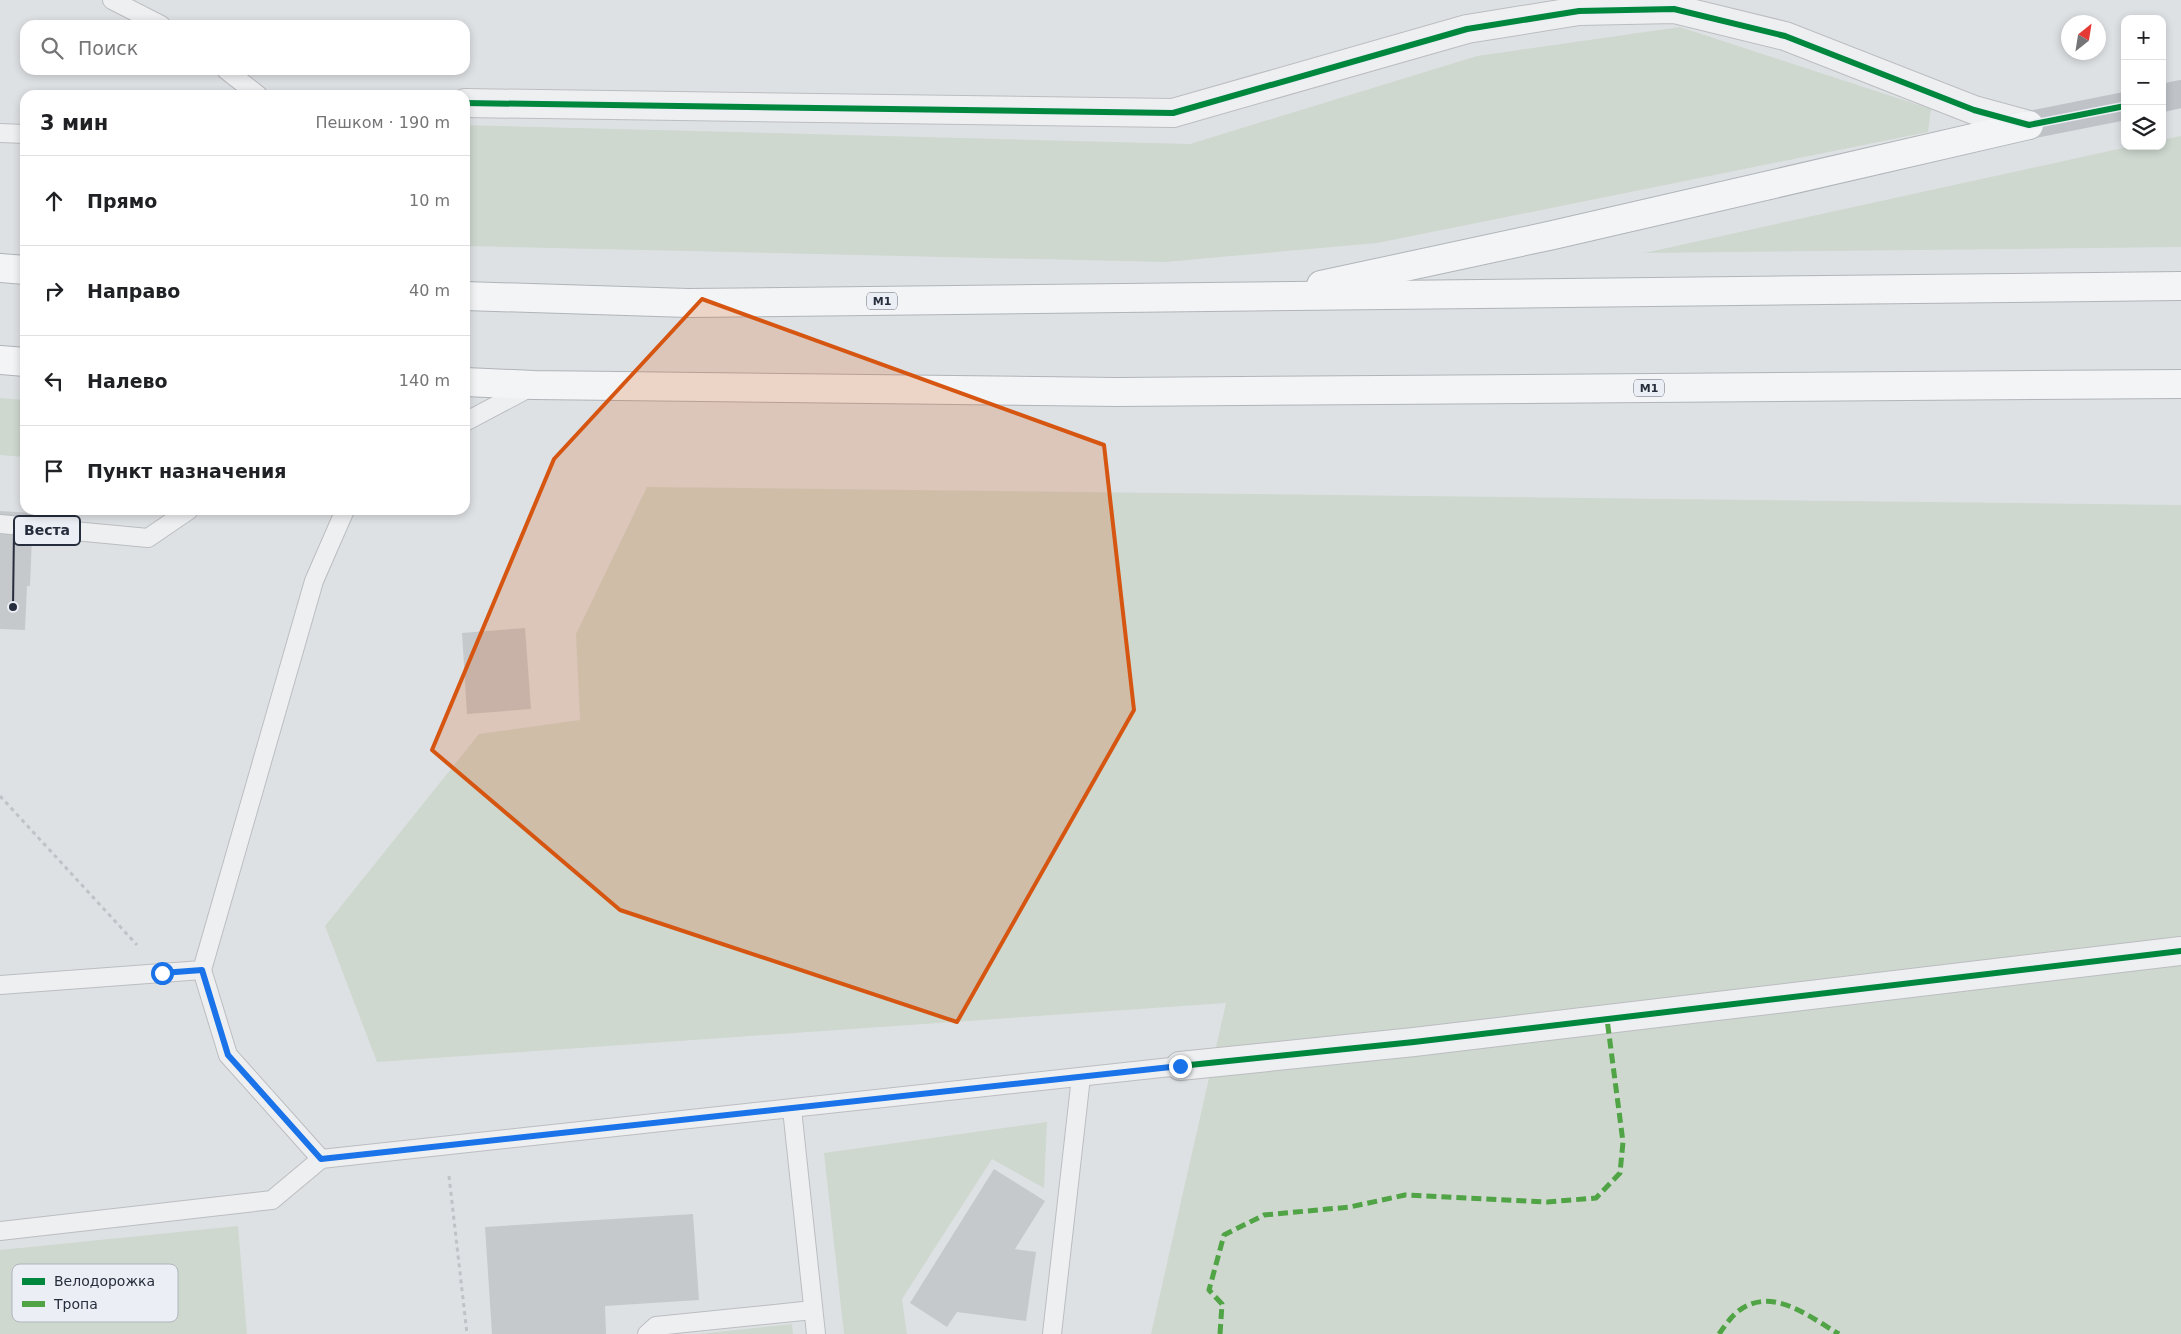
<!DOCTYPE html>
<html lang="ru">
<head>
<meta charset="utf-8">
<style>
  :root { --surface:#fff; --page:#f6f6f6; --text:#202124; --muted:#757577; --line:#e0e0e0 }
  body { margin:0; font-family:"DejaVu Sans",sans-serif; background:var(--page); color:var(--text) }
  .controls { position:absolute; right:15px; top:15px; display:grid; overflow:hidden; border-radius:10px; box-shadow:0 2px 8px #0003 }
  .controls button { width:45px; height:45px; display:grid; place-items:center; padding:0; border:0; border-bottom:1px solid var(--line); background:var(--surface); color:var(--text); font:25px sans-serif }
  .compass { position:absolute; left:2061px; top:15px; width:45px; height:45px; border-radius:50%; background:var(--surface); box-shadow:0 2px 8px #0003; rotate:30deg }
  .stop { position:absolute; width:15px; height:15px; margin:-11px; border:4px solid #1a73e8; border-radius:50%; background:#fff }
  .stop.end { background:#1a73e8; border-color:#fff; box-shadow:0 1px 5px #0008 }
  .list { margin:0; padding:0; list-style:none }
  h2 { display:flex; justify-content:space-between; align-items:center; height:65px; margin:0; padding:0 20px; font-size:21px }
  h2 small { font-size:16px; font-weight:400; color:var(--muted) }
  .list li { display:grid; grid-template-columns:32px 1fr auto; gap:15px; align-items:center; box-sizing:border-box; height:90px; padding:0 20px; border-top:1px solid var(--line) }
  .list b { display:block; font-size:19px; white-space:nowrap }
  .list em { font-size:16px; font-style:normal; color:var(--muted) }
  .icon { flex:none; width:28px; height:28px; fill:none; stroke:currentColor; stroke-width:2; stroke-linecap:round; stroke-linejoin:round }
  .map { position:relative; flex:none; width:2181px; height:1334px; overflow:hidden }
  .search { position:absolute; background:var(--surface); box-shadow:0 2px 8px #0003; left:20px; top:20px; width:450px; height:55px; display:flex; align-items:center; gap:12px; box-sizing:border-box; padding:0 18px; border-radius:15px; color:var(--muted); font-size:19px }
  .panel { position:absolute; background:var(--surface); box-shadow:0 2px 8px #0003; left:20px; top:90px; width:450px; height:425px; border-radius:15px }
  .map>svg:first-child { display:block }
  .green { fill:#ced8cf }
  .building { fill:#c5c9cc }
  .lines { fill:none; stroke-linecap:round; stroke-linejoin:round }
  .lane-casing { stroke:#bbbdc0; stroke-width:20 }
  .street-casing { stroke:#bbbdc0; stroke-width:30 }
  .highway-casing { stroke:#b0b4b9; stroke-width:30 }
  .path { stroke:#c0c2c7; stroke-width:3; stroke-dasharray:4 4; stroke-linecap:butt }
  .lane { stroke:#edeff1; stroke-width:18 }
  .street { stroke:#edeff1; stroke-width:28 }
  .secondary { stroke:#bfc2c7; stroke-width:28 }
  .highway { stroke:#f2f4f5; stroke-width:28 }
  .quiet { stroke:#50a445; stroke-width:5; stroke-dasharray:10 5; stroke-linecap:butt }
  .cycleway-casing { stroke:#ebeef4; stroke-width:9 }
  .cycleway { stroke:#00873e; stroke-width:6 }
  .route { stroke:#1a73e8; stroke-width:6 }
  .marked { fill:#d55511; fill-opacity:0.2; stroke:#d55511; stroke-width:4; stroke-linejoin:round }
  .labels { text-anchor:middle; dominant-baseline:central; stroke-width:4; stroke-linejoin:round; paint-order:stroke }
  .shield { fill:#ebeef4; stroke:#616773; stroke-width:1 }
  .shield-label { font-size:11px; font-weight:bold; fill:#262d3c }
  .key { fill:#ebeef4; stroke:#b0b4bd; stroke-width:1 }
  .key-label { font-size:14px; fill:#262d3c }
  .leader { fill:none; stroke:#262d3c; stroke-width:2 }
  .callout-dot { fill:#262d3c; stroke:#ebeef4; stroke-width:2 }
  .callout { fill:#ebeef4; stroke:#262d3c; stroke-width:2 }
  .callout-label { font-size:14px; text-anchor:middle; font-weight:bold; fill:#262d3c }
</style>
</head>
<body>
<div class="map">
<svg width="2181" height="1334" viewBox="0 0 2181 1334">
  <rect width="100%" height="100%" fill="#dee1e4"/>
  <g class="green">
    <polygon points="1680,27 1931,109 1928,132 1377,243 1165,262 465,246 465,125 1190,144 1477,56"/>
    <polygon points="2181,136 2181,247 1644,253 2132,146 2162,146 2162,140"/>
    <polygon points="0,398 25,400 25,457 0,455"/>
    <polygon points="647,487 2181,505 2181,1334 1151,1334 1226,1003 377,1062 325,926 479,734 580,720 576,634"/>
    <polygon points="1047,1122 1044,1188 992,1159 902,1299 907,1334 844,1334 824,1153"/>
    <polygon points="238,1226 247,1334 0,1334 0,1250"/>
    <polygon points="792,1324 793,1334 698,1334"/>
  </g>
  <g class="building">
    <polygon points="0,511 33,513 30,586 27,586 25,630 0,629"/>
    <polygon points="525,628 531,709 467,714 462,633"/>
    <polygon points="994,1169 1045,1201 1015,1249 1036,1252 1026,1321 957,1312 947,1327 910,1303"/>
    <polygon points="693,1214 699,1300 605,1306 606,1334 492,1334 485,1227"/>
  </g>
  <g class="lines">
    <g class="lane-casing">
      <g id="lane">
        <polyline points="112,0 161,25"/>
        <polyline points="226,70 258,95"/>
        <polyline points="0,133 25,134"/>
        <polyline points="465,422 531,387"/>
        <polyline points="0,524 148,538 189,510"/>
        <polyline points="202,970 228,1055 321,1159"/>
        <polyline points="0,985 202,970 314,581 345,510"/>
        <polyline points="792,1109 816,1334"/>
        <polyline points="0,1231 272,1200 321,1159 1180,1066"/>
        <polyline points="647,1334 656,1326 813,1310"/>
        <polyline points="1052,1334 1081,1077"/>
      </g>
    </g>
    <g class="street-casing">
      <g id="street">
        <polyline points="465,103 1173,113 1467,29 1579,11 1674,9 1785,36 1974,110 2029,125"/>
        <polyline points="1180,1066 1414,1042 2181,951"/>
      </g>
    </g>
    <g class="highway-casing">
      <g id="highway">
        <polyline points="0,268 25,270"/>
        <polyline points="1321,285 1553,235 2029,125"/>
        <polyline points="465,296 688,303 2181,286"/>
        <polyline points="0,360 25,362"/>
        <polyline points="465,382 534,385 1117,392 2181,384"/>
      </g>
    </g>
    <g class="path">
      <polyline points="0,796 137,945"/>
      <polyline points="449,1176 467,1334"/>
    </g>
    <use href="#lane" class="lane"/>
    <use href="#street" class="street"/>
    <g class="secondary">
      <polyline points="2162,98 2181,94"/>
      <polyline points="2029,125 2125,106"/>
    </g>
    <use href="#highway" class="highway"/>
    <g class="quiet">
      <polyline points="1220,1334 1222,1304 1209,1290 1224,1235 1264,1215 1350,1207 1405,1195 1547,1202 1596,1198 1620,1173 1623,1142 1607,1019"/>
      <path d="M1719 1334C1724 1327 1730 1318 1736 1313 1770 1284 1808 1316 1839 1334"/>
    </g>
    <g class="cycleway-casing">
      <g id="cycleway">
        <polyline points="465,103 1173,113 1467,29 1579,11 1674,9 1785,36 1974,110 2029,125 2125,106"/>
        <polyline points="1180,1066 1414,1042 2181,951"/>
      </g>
    </g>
    <use href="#cycleway" class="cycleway"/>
  </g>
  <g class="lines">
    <polyline class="route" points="162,973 202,970 228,1055 321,1159 1180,1066"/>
  </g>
  <path class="marked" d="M702 299 1104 445 1134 710 957 1022 620 910 432 750 554 459Z"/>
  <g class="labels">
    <g class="shield">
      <rect x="867" y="292.5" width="30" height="17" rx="4"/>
      <rect x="1634" y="379.5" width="30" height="17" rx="4"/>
    </g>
    <g class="shield-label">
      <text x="882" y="301">М1</text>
      <text x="1649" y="388">М1</text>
    </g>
  </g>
  <rect x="12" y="1264" width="166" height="58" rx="8" class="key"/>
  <rect x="22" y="1278" width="23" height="7" fill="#00873e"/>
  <rect x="22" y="1301" width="23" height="6" fill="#50a445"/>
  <g class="key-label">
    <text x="54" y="1286">Велодорожка</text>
    <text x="54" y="1309">Тропа</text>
  </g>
  <path class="leader" d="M13 607L14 530"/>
  <circle class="callout-dot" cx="13" cy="607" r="5"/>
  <rect class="callout" x="14" y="516" width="66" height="29" rx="5"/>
  <g class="callout-label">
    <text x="47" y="535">Веста</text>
  </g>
</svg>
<div class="controls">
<button>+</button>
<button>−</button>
<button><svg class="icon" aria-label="layers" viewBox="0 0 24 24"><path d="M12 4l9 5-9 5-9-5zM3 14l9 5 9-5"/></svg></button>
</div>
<svg class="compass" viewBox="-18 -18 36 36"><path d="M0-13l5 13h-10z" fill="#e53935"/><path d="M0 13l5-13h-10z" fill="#757577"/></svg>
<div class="stop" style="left:162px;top:973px"></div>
<div class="stop end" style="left:1180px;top:1066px"></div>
<div class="search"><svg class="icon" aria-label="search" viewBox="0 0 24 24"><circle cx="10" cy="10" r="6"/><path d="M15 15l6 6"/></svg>Поиск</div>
<section class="panel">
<h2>3 мин<small>Пешком · 190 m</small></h2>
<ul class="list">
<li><svg class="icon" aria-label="ahead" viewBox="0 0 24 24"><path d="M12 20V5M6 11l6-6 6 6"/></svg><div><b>Прямо</b></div><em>10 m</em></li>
<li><svg class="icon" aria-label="right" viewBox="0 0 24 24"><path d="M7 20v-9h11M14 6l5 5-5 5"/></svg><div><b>Направо</b></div><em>40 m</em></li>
<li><svg class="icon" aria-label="left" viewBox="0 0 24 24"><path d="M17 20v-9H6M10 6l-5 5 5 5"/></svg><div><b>Налево</b></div><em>140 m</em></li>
<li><svg class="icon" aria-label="arrive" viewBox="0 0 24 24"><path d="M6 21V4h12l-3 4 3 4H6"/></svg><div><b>Пункт назначения</b></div></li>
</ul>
</section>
</div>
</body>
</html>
